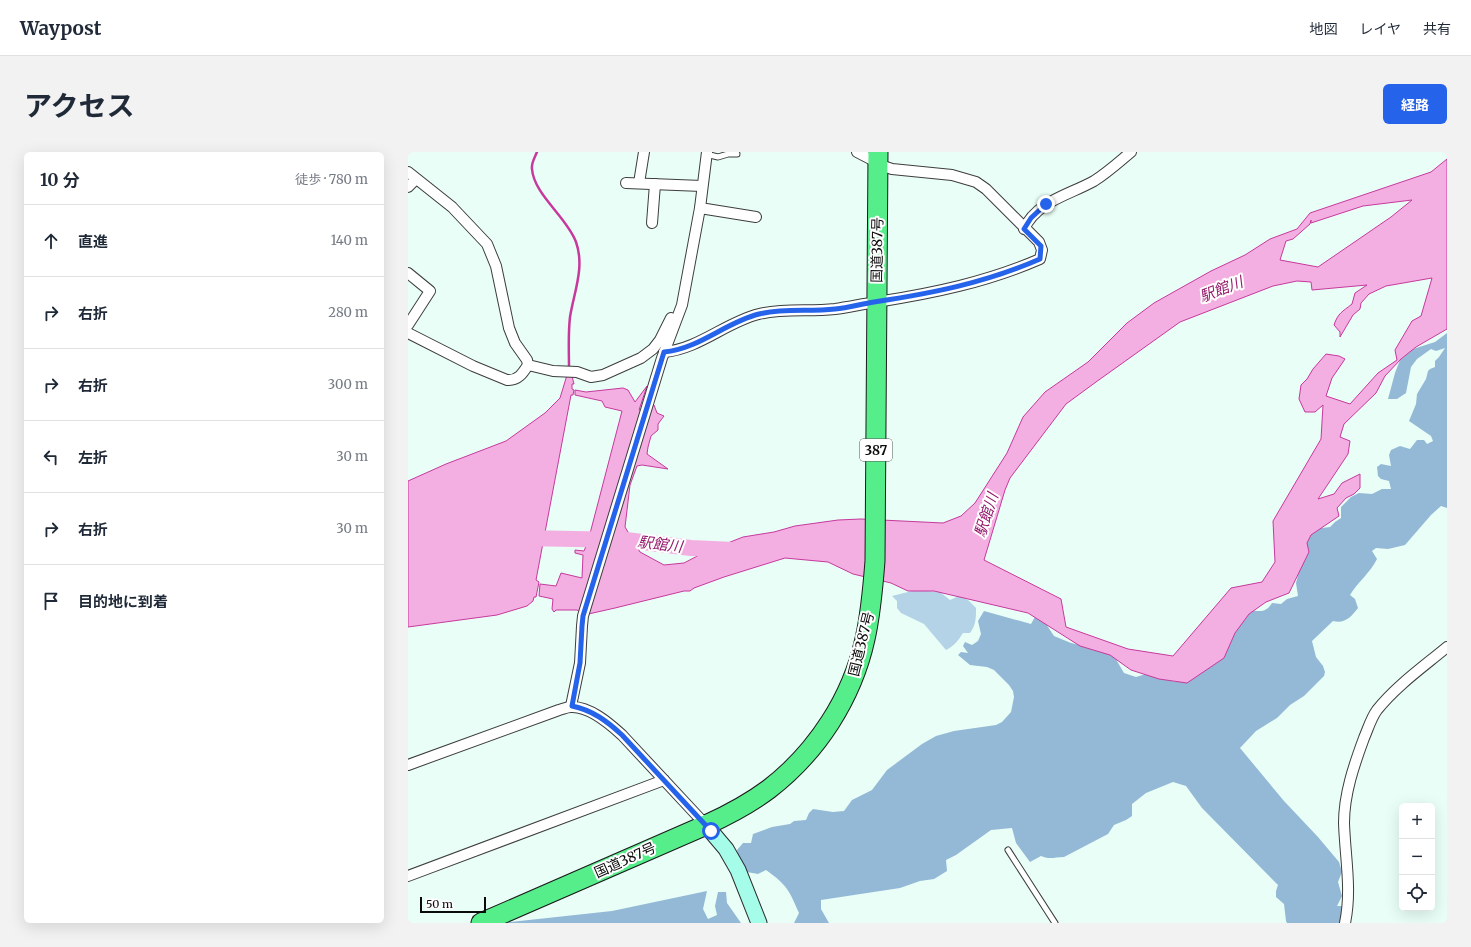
<!DOCTYPE html>
<html lang="ja">
<head>
<meta charset="utf-8">
<style>
  :root { --surface:#fff; --page:#f2f2f3; --text:#1f2937; --muted:#747a83; --line:#e0e1e3; --accent:#2563eb }
  body { margin:0; font-family:Merriweather,"Noto Sans JP",serif; background:var(--page); color:var(--text) }
  .controls { position:absolute; right:12px; bottom:12px; display:grid; overflow:hidden; border-radius:6px; box-shadow:0 4px 16px #0002 }
  .controls button { width:36px; height:36px; display:grid; place-items:center; padding:0; border:0; border-bottom:1px solid var(--line); background:var(--surface); color:var(--text); font:20px sans-serif }
  .scale { position:absolute; left:12px; bottom:10px; width:66px; box-sizing:border-box; padding-left:4px; border:2px solid #0a0a0a; border-top:0; font-size:11px; line-height:14px; white-space:nowrap; color:#0a0a0a; -webkit-text-stroke:3px #fff; paint-order:stroke }
  .stop { position:absolute; width:12px; height:12px; margin:-9px; border:3px solid #2563eb; border-radius:50%; background:#fff }
  .stop.end { background:#2563eb; border-color:#fff; box-shadow:0 1px 4px #0008 }
  .list { margin:0; padding:0; list-style:none }
  h2 { display:flex; justify-content:space-between; align-items:center; height:52px; margin:0; padding:0 16px; font-size:17px }
  h2 small { font-size:13px; font-weight:400; color:var(--muted) }
  .list li { display:grid; grid-template-columns:26px 1fr auto; gap:12px; align-items:center; box-sizing:border-box; height:72px; padding:0 16px; border-top:1px solid var(--line) }
  .list b { display:block; font-size:15px; white-space:nowrap }
  .list em { font-size:13px; font-style:normal; color:var(--muted) }
  .icon { flex:none; width:22px; height:22px; fill:none; stroke:currentColor; stroke-width:2; stroke-linecap:round; stroke-linejoin:round }
  .map { position:relative; flex:none; width:1039px; height:771px; overflow:hidden; border-radius:6px }
  header { display:flex; align-items:center; gap:24px; box-sizing:border-box; height:56px; padding:0 20px; background:var(--surface); border-bottom:1px solid var(--line) }
  header strong { font-size:19px }
  nav { display:flex; gap:22px; margin-inline-start:auto; font-size:14px }
  .intro { display:flex; align-items:center; justify-content:space-between; box-sizing:border-box; height:96px; padding:0 24px }
  h1 { margin:0; font-size:28px }
  .button { padding:10px 18px; border-radius:6px; background:var(--accent); color:#fff; font-size:14px; font-weight:700 }
  main { display:flex; gap:24px; padding:0 24px }
  aside { flex:1; background:var(--surface); border-radius:6px; box-shadow:0 4px 16px #0002 }
  .map>svg:first-child { display:block }
  .green { fill:#b4d3e6 }
  .forest { fill:#94b9d6 }
  .water { fill:#f3afe1; stroke:#c7399d; fill-rule:evenodd }
  .lines { fill:none; stroke-linecap:round; stroke-linejoin:round }
  .stream { stroke:#c7399d; stroke-width:2.5 }
  .river { stroke:#f3afe1; stroke-width:16 }
  .lane-casing { stroke:#3d3d3d; stroke-width:7 }
  .street-casing { stroke:#3d3d3d; stroke-width:12 }
  .secondary-casing { stroke:#2c2c2c; stroke-width:17 }
  .highway-casing { stroke:#1b1b1b; stroke-width:21 }
  .lane { stroke:#fff; stroke-width:5 }
  .street { stroke:#fff; stroke-width:10 }
  .secondary { stroke:#a5fce9; stroke-width:15 }
  .highway { stroke:#56ee8b; stroke-width:19 }
  .route { stroke:#2563eb; stroke-width:5 }
  .labels { text-anchor:middle; dominant-baseline:central; stroke-width:4; stroke-linejoin:round; paint-order:stroke }
  .shield { fill:#fff; stroke:#545454; stroke-width:1 }
  .shield-label { font-size:13px; font-weight:bold; fill:#0a0a0a }
  .street-label { font-size:14px; fill:#0a0a0a; stroke:#fff }
  .water-label { font-size:15px; font-style:italic; fill:#951a6c; stroke:#fff }
</style>
</head>
<body>
<header>
<strong>Waypost</strong>
<nav><a>地図</a><a>レイヤ</a><a>共有</a></nav>
</header>
<div class="intro"><h1>アクセス</h1><a class="button">経路</a></div>
<main>
<aside>
<h2>10 分<small>徒歩 · 780 m</small></h2>
<ul class="list">
<li><svg class="icon" aria-label="ahead" viewBox="0 0 24 24"><path d="M12 20V5M6 11l6-6 6 6"/></svg><div><b>直進</b></div><em>140 m</em></li>
<li><svg class="icon" aria-label="right" viewBox="0 0 24 24"><path d="M7 20v-9h11M14 6l5 5-5 5"/></svg><div><b>右折</b></div><em>280 m</em></li>
<li><svg class="icon" aria-label="right" viewBox="0 0 24 24"><path d="M7 20v-9h11M14 6l5 5-5 5"/></svg><div><b>右折</b></div><em>300 m</em></li>
<li><svg class="icon" aria-label="left" viewBox="0 0 24 24"><path d="M17 20v-9H6M10 6l-5 5 5 5"/></svg><div><b>左折</b></div><em>30 m</em></li>
<li><svg class="icon" aria-label="right" viewBox="0 0 24 24"><path d="M7 20v-9h11M14 6l5 5-5 5"/></svg><div><b>右折</b></div><em>30 m</em></li>
<li><svg class="icon" aria-label="arrive" viewBox="0 0 24 24"><path d="M6 21V4h12l-3 4 3 4H6"/></svg><div><b>目的地に到着</b></div></li>
</ul>
</aside>
<div class="map">
<svg width="1039" height="771" viewBox="0 0 1039 771">
  <rect width="100%" height="100%" fill="#e8fef7"/>
  <path class="green" d="M508 438 532 440 542 448 551 444 560 448 568 456C568 466 568 473 562 481H555C550 489 546 494 538 498L516 472 493 461 489 456V449L484 444Z"/>
  <g class="forest">
    <path d="M1039 181V356L1033 354 1023 363 997 393 980 397 968 396 964 399 969 407C962 421 950 430 942 443L947 447 950 456C943 465 937 472 925 469L904 489 908 505 915 514 917 520 916 524 896 544 882 553 869 566 848 579 832 596 876 649 910 685 931 710 934 720 930 730 934 744 929 754H935L932 771H879L878 769 876 752 868 745V739L870 733 794 656 778 634 765 630 738 641 724 652V664L718 668 706 673 700 682 656 705C646 705 643 708 633 704L622 710 608 691 604 676 583 678 548 703 538 708 539 719 526 727 512 729 492 736 413 748V757L421 771H386L391 761C381 738 379 733 358 718L350 722 339 720 331 708 329 698 335 691H343L345 682 364 675 382 672 386 669 398 668 401 661 405 657 425 660 436 659 444 648 464 638 479 618 514 592 528 584 546 579 588 573 594 570 603 560 606 545 605 539 601 533 586 518 579 515 562 513 550 503 553 500 560 501 555 494 557 490 564 493 570 489 573 482 570 469 576 459 623 472 628 463 638 472 646 484 663 491 676 494 685 498 697 500 706 504 716 521 728 525 738 522 768 530 784 523 842 458C852 460 859 460 864 451L873 452 879 447 890 444 888 431 893 412 894 397 906 377 922 375 927 370 933 366V355L943 345 951 341 964 342 974 337H983L981 329 973 327 970 324 969 315 973 312 983 314 981 303 983 298 992 294 1002 297 1009 288H1016L1019 292 1025 289 1023 284 1001 269 1008 252 1009 242 1018 227 1020 219 1022 217 1027 215V209L1031 205 1037 196 1028 199 1023 197 1009 207 1003 215 998 241 989 247H980L987 221 992 208 1005 197 1027 190Z"/>
    <polygon points="299,739 295,757 300,767 309,763 307,754 310,740 318,740 319,751 333,771 93,771 204,759"/>
  </g>
  <g class="water">
    <path d="M1039 7V177L1008 195 993 207 977 224 968 241 936 272 932 285 942 289 940 302 910 347 926 342 934 331 952 322V336L946 342 938 346 929 356 931 364 903 383 899 391 901 400 881 441 858 450 841 462 827 481 816 506 779 531 751 527 723 518 702 503 672 494 620 461 526 439H500L483 431 445 422 420 410 377 406 316 425 286 436 282 439H276L207 456 176 463 169 458H148L146 460 144 457 145 447 131 444 132 432 148 434 153 421 174 426 175 403 167 401V398L176 399 178 394 179 393 214 259 197 255 194 249 167 243V238L178 240 215 236 220 238 227 250 239 234 231 258 241 256V254L246 253 249 261 256 264 250 272V278L243 284 240 295 239 302 260 317 234 313 229 314 222 333 217 375 232 400 256 413 276 411 297 400 335 385 366 380 387 374 430 368 453 367 535 371 553 364 567 351 599 301 615 265 637 240 680 210 719 171 746 151 803 119 837 103 862 87 889 77 902 61 1023 20ZM1004 48 983 65 910 115 872 108 878 89 885 87 902 72 903 68V71L955 54ZM1024 126 1013 164 1004 169 987 198 989 208 970 221 942 252 918 244 924 226 937 207 931 204 918 202 905 217 899 227 893 233 891 247 897 260H907L915 253 913 287 865 369 867 410 854 430 823 436 765 504 720 497 658 475 653 447 576 408 597 338 602 326 658 252 688 230 772 170 865 134 889 129 903 130 904 138 959 133 947 141 944 152C934 160 930 161 926 173L932 180V185L945 163 952 157 953 151 961 142 978 134Z"/>
    <polygon points="159,223 164,224 166,232 164,232 164,237 166,238 165,243 163,243 128,428 131,430 128,445 126,445 125,449 119,454 89,463 0,475 0,329 38,312 98,289 137,261 152,246"/>
  </g>
  <g class="lines">
    <path class="stream" d="M129 0C127 5 123 11 124 17 126 43 159 65 168 90 177 115 166 140 162 165 160 182 161 199 161 216"/>
    <polyline class="river" points="114,386 218,388 283,396 326,398"/>
    <g class="lane-casing">
      <g id="lane">
        <polyline points="298,2 310,5 320,2 329,2"/>
        <polyline points="600,698 647,771"/>
      </g>
    </g>
    <g class="street-casing">
      <g id="street">
        <path d="M0 20 44 55 79 92 88 114 101 176 107 191 119 208 120 213C115 221 110 229 99 228L65 214 0 181"/>
        <polyline points="218,31 294,34"/>
        <polyline points="231,31 236,0"/>
        <polyline points="0,35 8,27"/>
        <polyline points="292,56 348,65"/>
        <polyline points="244,71 247,32"/>
        <path d="M616 77C629 49 661 43 686 29 699 21 711 10 723 0"/>
        <polyline points="0,121 22,139 0,173"/>
        <path d="M256 200C291 197 318 170 351 162 377 156 401 160 427 157 441 155 455 152 469 150 526 141 579 130 632 107L634 98 631 90 578 37 568 30 544 23 484 17 478 15 449 0"/>
        <polyline points="120,213 145,219 169,220 183,225 195,223 233,206 245,197 252,188 263,166"/>
        <polyline points="163,554 172,511 174,474 175,464 254,206 274,153 292,56 299,0"/>
        <path d="M0 613 151 558C155 557 159 555 163 555 181 554 201 571 214 583L296 671"/>
        <polyline points="0,724 256,628"/>
        <path d="M937 771C944 738 937 704 936 671 936 642 946 613 956 586 960 577 963 566 969 558 988 534 1015 515 1039 495"/>
      </g>
    </g>
    <g class="secondary-casing">
      <polyline id="secondary" points="296,671 318,697 330,718 351,771"/>
    </g>
    <g class="highway-casing">
      <path id="highway" d="M73 771 298 673C320 663 341 652 361 637 409 600 444 546 457 487 463 461 465 435 467 409L470 0"/>
    </g>
    <use href="#lane" class="lane"/>
    <use href="#street" class="street"/>
    <use href="#secondary" class="secondary"/>
    <use href="#highway" class="highway"/>
  </g>
  <g class="lines">
    <path class="route" d="M303 679 214 583C199 569 184 558 164 554L172 511 174 474 175 464 256 200C291 197 318 170 351 162 376 156 401 160 427 157 440 156 453 152 466 150 525 141 577 131 632 107L633 94 616 77 623 66 638 52"/>
  </g>
  <g class="labels">
    <rect class="shield" x="452" y="287" width="32" height="22" rx="3"/>
    <g class="shield-label">
      <text x="468" y="298">387</text>
    </g>
    <g class="street-label">
      <text transform="translate(469 98) rotate(-89)">国道387号</text>
      <text transform="translate(453 492) rotate(-76)">国道387号</text>
      <text transform="translate(217 708) rotate(-24)">国道387号</text>
    </g>
    <g class="water-label">
      <text transform="translate(813 137) rotate(-21)">駅館川</text>
      <text transform="translate(578 363) rotate(-72)">駅館川</text>
      <text transform="translate(252 392) rotate(7)">駅館川</text>
    </g>
  </g>
</svg>
<div class="controls">
<button>+</button>
<button>−</button>
<button><svg class="icon" aria-label="locate" viewBox="0 0 24 24"><circle cx="12" cy="12" r="6"/><path d="M12 2v4M12 18v4M2 12h4M18 12h4"/></svg></button>
</div>
<div class="scale">50 m</div>
<div class="stop" style="left:303px;top:679px"></div>
<div class="stop end" style="left:638px;top:52px"></div>
</div>
</main>
</body>
</html>
